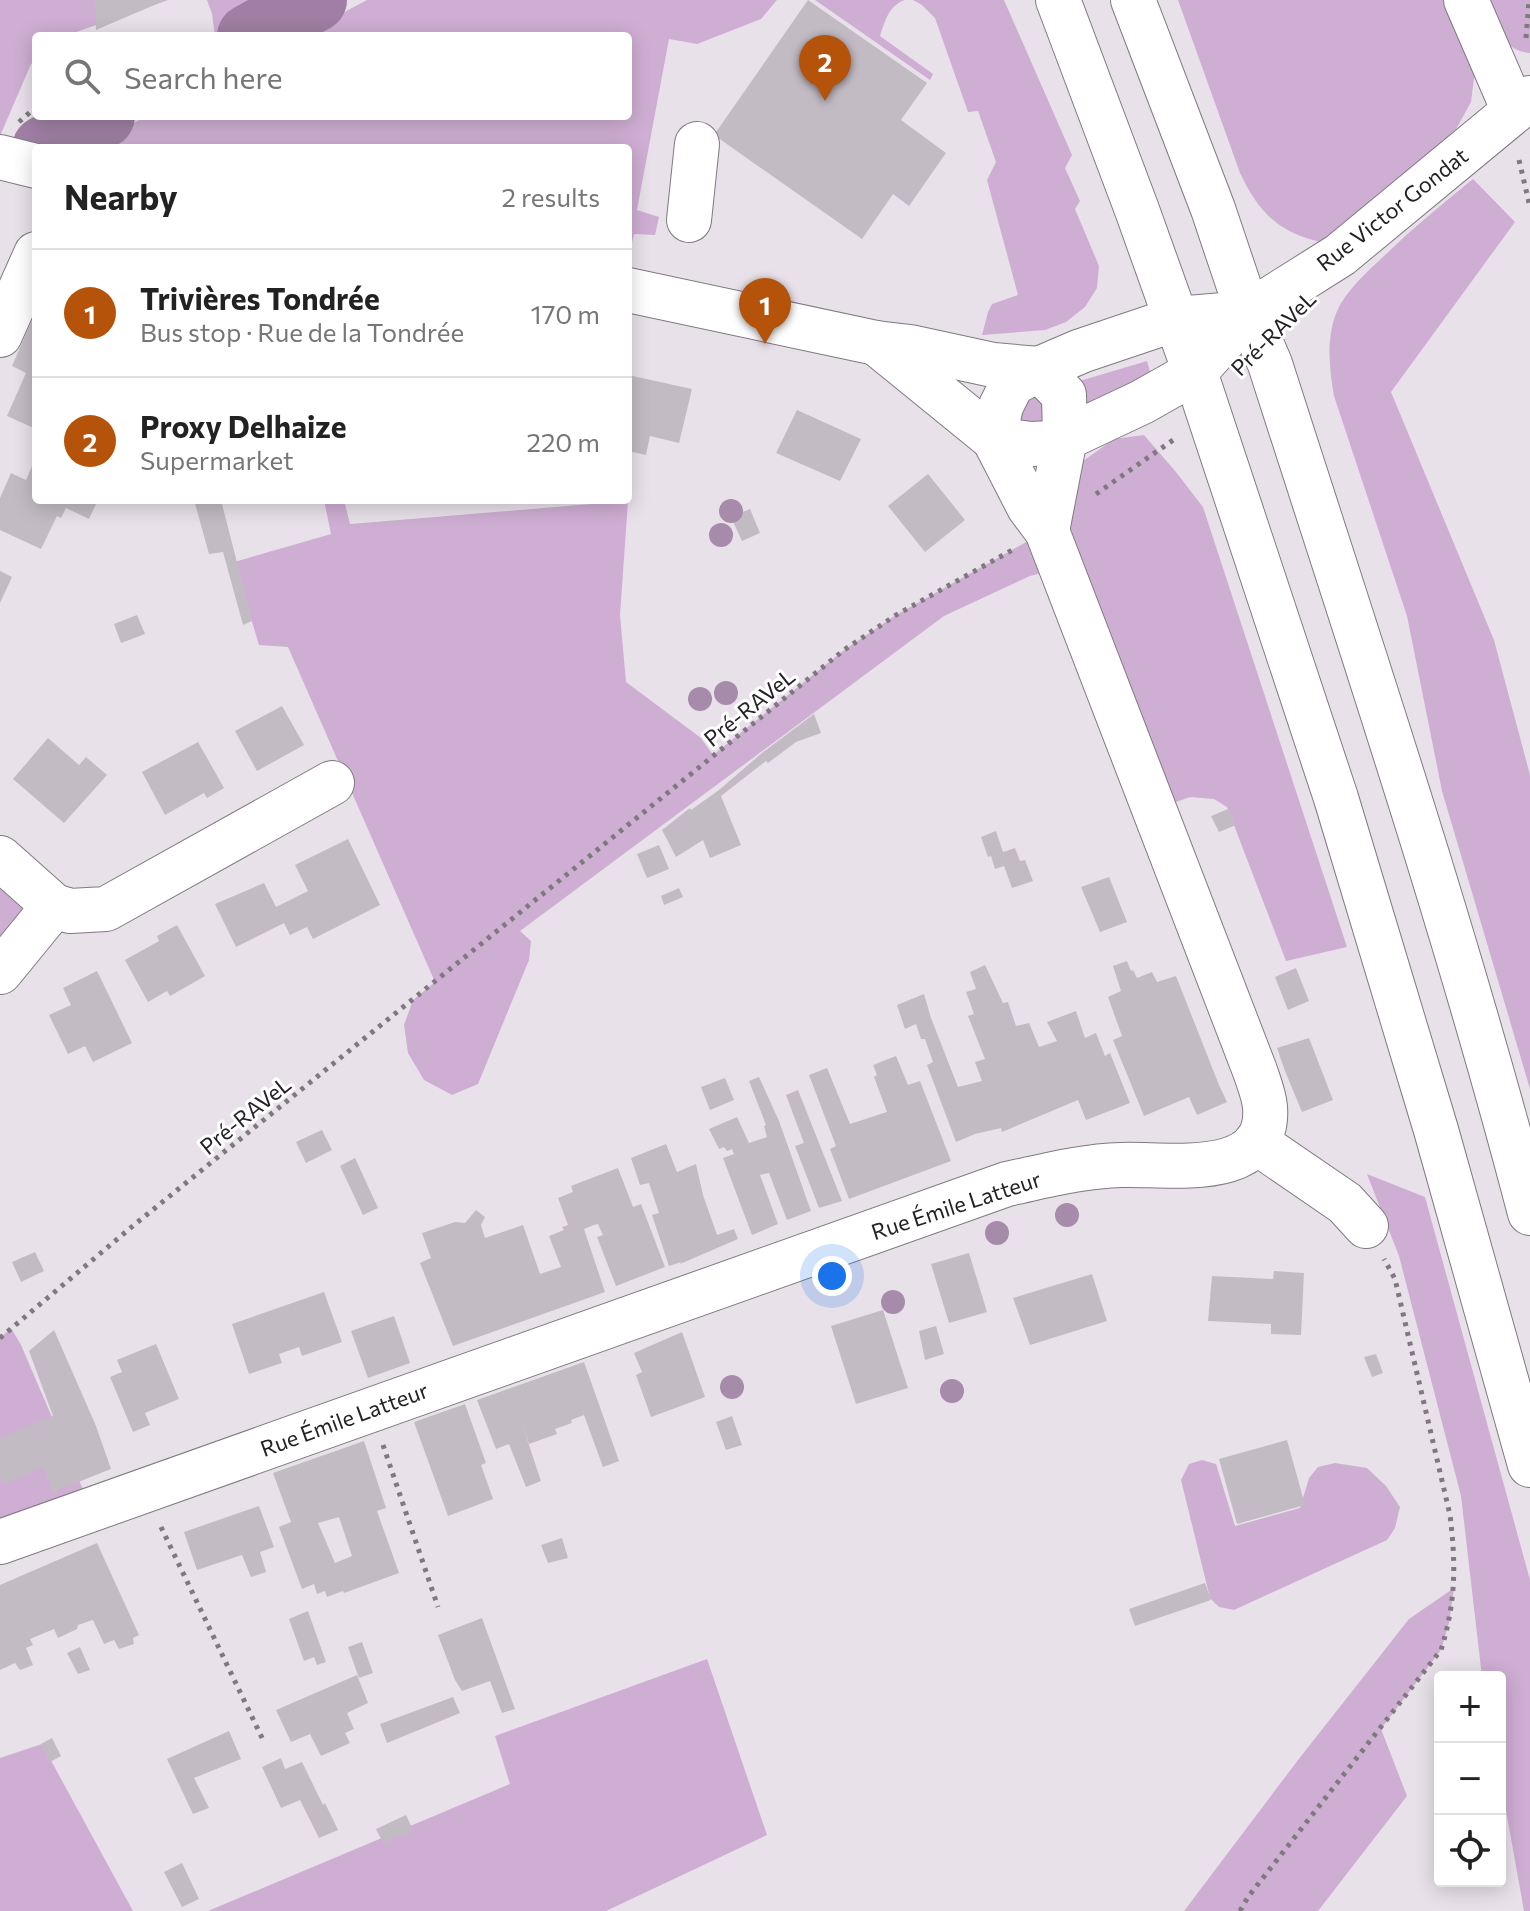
<!DOCTYPE html>
<html lang="en">
<head>
<meta charset="utf-8">
<style>
  :root { --surface:#fff; --page:#f6f6f6; --text:#222; --muted:#767676; --line:#e0e0e0; --accent:#b45309 }
  body { margin:0; font-family:Commissioner,sans-serif; background:var(--page); color:var(--text) }
  .controls { position:absolute; right:24px; bottom:24px; display:grid; overflow:hidden; border-radius:8px; box-shadow:0 4px 20px #0003 }
  .controls button { width:72px; height:72px; display:grid; place-items:center; padding:0; border:0; border-bottom:2px solid var(--line); background:var(--surface); color:var(--text); font:40px sans-serif }
  .you { position:absolute; left:832px; top:1276px; width:28px; height:28px; margin:-20px; border:6px solid #fff; border-radius:50%; background:#1a73e8; box-shadow:0 0 0 12px #1a73e833 }
  .badge { display:grid; place-items:center; width:52px; height:52px; border-radius:50%; background:var(--accent); color:#fff; font-size:26px; font-weight:700 }
  .pin { position:absolute; translate:-50% -66px; filter:drop-shadow(0 2px 4px #0008) }
  .pin::after { content:''; position:absolute; top:42px; width:28px; height:24px; background:inherit; clip-path:polygon(0 0,100% 0,50% 100%) }
  .list { margin:0; padding:0; list-style:none }
  h2 { display:flex; justify-content:space-between; align-items:center; height:104px; margin:0; padding:0 32px; font-size:34px }
  h2 small { font-size:26px; font-weight:400; color:var(--muted) }
  .list li { display:grid; grid-template-columns:52px 1fr auto; gap:24px; align-items:center; box-sizing:border-box; height:128px; padding:0 32px; border-top:2px solid var(--line) }
  .list b { display:block; font-size:30px; white-space:nowrap }
  .list p { margin:0; font-size:26px; white-space:nowrap; color:var(--muted) }
  .list em { font-size:26px; font-style:normal; color:var(--muted) }
  .icon { flex:none; width:44px; height:44px; fill:none; stroke:currentColor; stroke-width:2; stroke-linecap:round; stroke-linejoin:round }
  .map { position:relative; flex:none; width:1530px; height:1911px; overflow:hidden }
  .search { position:absolute; background:var(--surface); box-shadow:0 4px 20px #0003; left:32px; top:32px; width:600px; height:88px; display:flex; align-items:center; gap:20px; box-sizing:border-box; padding:0 28px; border-radius:8px; color:var(--muted); font-size:30px }
  .panel { position:absolute; background:var(--surface); box-shadow:0 4px 20px #0003; left:32px; top:144px; width:600px; height:360px; border-radius:8px }
  .map>svg:first-child { display:block }
  .green { fill:#cfaed4 }
  .lines { fill:none; stroke-linecap:round; stroke-linejoin:round }
  .river { stroke:#9f7fa4; stroke-width:64 }
  .building { fill:#c3bbc4; fill-rule:evenodd }
  .minor-casing { stroke:#807981; stroke-width:46 }
  .highway-casing { stroke:#807981; stroke-width:46 }
  .path { stroke:#7f797f; stroke-width:5; stroke-dasharray:4 6; stroke-linecap:butt }
  .minor { stroke:#fff; stroke-width:44 }
  .highway { stroke:#fff; stroke-width:44 }
  .tree { fill:#a68bab }
  .labels { text-anchor:middle; dominant-baseline:central; stroke-width:6; stroke-linejoin:round; paint-order:stroke }
  .street-label { font-size:22px; fill:#242124; stroke:#fff }
</style>
</head>
<body>
<div class="map">
<svg width="1530" height="1911" viewBox="0 0 1530 1911">
  <rect width="100%" height="100%" fill="#e9e1ea"/>
  <g class="green">
    <polygon points="0,0 168,0 65,36 36,36 36,60 31,64 0,136"/>
    <polygon points="207,0 282,0 215,36 212,14"/>
    <polygon points="367,0 777,0 761,19 697,44 669,39 637,210 659,217 655,235 634,234 628,259 628,148 87,148 147,116 628,116 628,36 299,36"/>
    <path d="M815 0H905C889 5 885 21 880 36L933 74 930 80Z"/>
    <polygon points="913,0 1004,0 1072,155 1065,168 1080,201 1075,209 1099,266 1097,288 1085,307 1066,322 1045,330 982,335 988,312 992,304 1018,295 987,180 996,162 978,111 968,112 935,18 922,5"/>
    <path d="M1178 0H1454L1475 70 1471 102 1454 133 1384 189 1352 219 1321 242C1278 233 1258 211 1240 173Z"/>
    <path d="M1487 0H1530V53C1501 51 1496 23 1487 0Z"/>
    <path d="M1473 179 1515 222 1391 392 1494 640 1530 775V1089L1442 791 1407 616 1334 396C1329 367 1325 333 1340 305 1351 286 1369 270 1385 255 1413 228 1443 203 1473 179Z"/>
    <polygon points="1147,361 1150,372 1085,408 1076,382"/>
    <polygon points="1038,389 1050,426 1020,423 1016,404"/>
    <polygon points="1144,435 1176,472 1203,507 1347,947 1286,961 1227,807 1214,799 1190,797 1154,810 1069,530 1083,461 1114,439"/>
    <polygon points="324,500 344,500 350,524 628,501 620,615 626,682 701,738 713,755 844,650 896,615 1035,537 1061,568 1030,576 944,616 520,931 531,941 529,960 478,1084 452,1095 424,1080 408,1053 404,1025 413,1000 435,982 288,647 259,645 234,562 331,534"/>
    <polygon points="0,858 54,906 0,972"/>
    <polygon points="1367,1174 1425,1197 1530,1580 1530,1911 1524,1911 1500,1777 1500,1677 1482,1677 1461,1496 1399,1256"/>
    <polygon points="11,1328 21,1345 91,1508 0,1542 0,1338"/>
    <polygon points="1202,1460 1216,1464 1235,1526 1300,1508 1309,1478 1318,1467 1335,1463 1367,1468 1386,1486 1400,1507 1395,1528 1387,1540 1234,1610 1219,1607 1210,1598 1181,1480 1189,1464"/>
    <polygon points="1454,1588 1449,1623 1441,1650 1381,1729 1407,1796 1318,1911 1184,1911 1298,1760 1409,1619"/>
    <polygon points="707,1659 767,1835 606,1911 208,1911 510,1784 495,1736"/>
    <polygon points="42,1744 133,1911 0,1911 0,1758"/>
  </g>
  <g class="lines">
    <g class="river">
      <polyline points="249,36 315,0"/>
      <polyline points="44,148 103,116"/>
    </g>
  </g>
  <g class="building">
    <polygon points="95,0 166,0 96,30"/>
    <polygon points="808,0 927,83 901,120 946,153 909,206 893,194 862,239 714,135"/>
    <polygon points="36,311 36,429 7,416 26,373 12,366"/>
    <polygon points="628,375 692,389 679,443 650,436 646,455 628,451"/>
    <polygon points="797,410 861,439 840,481 776,453"/>
    <polygon points="36,457 36,500 98,500 89,519 66,508 61,518 57,516 41,549 0,530 0,498 11,473 26,480"/>
    <polygon points="928,474 965,520 925,552 888,506"/>
    <polygon points="194,500 221,500 252,621 243,625 223,552 209,554"/>
    <polygon points="750,509 760,533 742,541 731,517"/>
    <polygon points="0,571 12,577 0,603"/>
    <polygon points="137,615 145,634 121,643 114,624"/>
    <polygon points="282,706 304,745 257,771 235,731"/>
    <polygon points="814,714 821,733 796,742 768,763 766,761 721,796 741,845 710,858 703,840 676,857 662,830 690,808 691,810 719,790 762,753"/>
    <polygon points="48,738 79,765 86,757 107,775 64,823 13,779"/>
    <polygon points="198,742 224,788 207,798 204,793 165,815 142,772"/>
    <polygon points="1228,809 1236,825 1219,832 1211,816"/>
    <polygon points="996,831 1003,852 1015,848 1020,861 1025,860 1033,881 1012,888 1004,866 995,869 991,856 988,857 981,837"/>
    <polygon points="348,839 380,905 313,939 307,927 290,935 284,923 236,947 215,904 264,883 276,907 308,891 295,865"/>
    <polygon points="659,845 669,869 647,878 637,854"/>
    <polygon points="1109,877 1127,922 1100,932 1081,887"/>
    <polygon points="679,888 683,897 664,905 661,896"/>
    <polygon points="177,925 205,976 170,996 167,991 148,1002 125,960 159,941 157,936"/>
    <polygon points="1127,961 1131,971 1133,970 1137,978 1152,972 1157,982 1176,976 1219,1085 1227,1102 1197,1115 1189,1097 1144,1116 1113,1040 1122,1036 1108,997 1121,991 1113,966"/>
    <polygon points="985,965 1003,1003 1008,1002 1016,1026 1029,1023 1039,1047 1057,1041 1047,1022 1076,1011 1085,1038 1096,1033 1105,1056 1110,1053 1130,1103 1086,1120 1078,1100 1002,1132 1001,1128 975,1134 956,1142 927,1065 933,1062 925,1039 921,1039 916,1024 905,1029 897,1005 924,994 931,1018 958,1087 982,1081 975,1062 985,1059 968,1016 974,1014 966,992 976,989 970,972"/>
    <polygon points="1296,968 1309,1001 1288,1010 1275,977"/>
    <polygon points="97,971 132,1043 93,1062 85,1046 68,1054 49,1015 71,1005 63,988"/>
    <polygon points="1309,1038 1333,1100 1302,1112 1285,1071 1277,1048"/>
    <polygon points="896,1056 908,1085 920,1081 951,1161 849,1199 830,1149 836,1146 809,1075 827,1068 850,1124 887,1112 874,1077 877,1075 873,1065"/>
    <polygon points="759,1077 779,1121 811,1211 787,1220 769,1173 760,1175 778,1224 752,1235 723,1158 734,1154 732,1149 727,1151 724,1147 719,1149 709,1129 737,1117 749,1143 767,1137 764,1126 766,1125 749,1081"/>
    <polygon points="725,1078 734,1100 710,1110 701,1087"/>
    <polygon points="798,1090 842,1201 819,1208 795,1146 804,1143 786,1095"/>
    <polygon points="322,1130 332,1150 306,1163 296,1142"/>
    <polygon points="666,1144 677,1172 696,1164 703,1195 717,1235 734,1229 738,1239 680,1264 681,1262 669,1266 652,1215 659,1213 649,1183 640,1185 631,1158"/>
    <polygon points="355,1158 378,1208 363,1215 340,1166"/>
    <polygon points="618,1168 633,1207 641,1204 665,1267 616,1286 597,1237 603,1235 598,1224 594,1225 584,1229 605,1292 453,1346 420,1263 431,1258 422,1233 455,1222 465,1223 476,1210 485,1217 481,1225 485,1238 523,1225 540,1274 561,1267 549,1236 564,1230 562,1227 568,1225 558,1198 573,1192 571,1186"/>
    <polygon points="35,1252 44,1271 21,1282 12,1262"/>
    <polygon points="969,1253 987,1312 949,1323 931,1264"/>
    <polygon points="1274,1271 1304,1273 1301,1335 1271,1334 1271,1324 1208,1321 1212,1276 1273,1279"/>
    <polygon points="1092,1274 1107,1321 1030,1345 1013,1298"/>
    <polygon points="324,1292 342,1342 302,1356 299,1347 279,1354 282,1363 249,1374 232,1324"/>
    <polygon points="883,1310 908,1388 856,1404 831,1326"/>
    <polygon points="394,1316 410,1363 368,1378 351,1331"/>
    <polygon points="936,1326 944,1354 925,1360 919,1331"/>
    <polygon points="54,1330 96,1426 111,1469 53,1492 43,1467 3,1484 0,1476 0,1438 53,1416 29,1351"/>
    <polygon points="682,1332 705,1397 651,1417 636,1375 642,1372 634,1353"/>
    <polygon points="156,1344 179,1399 145,1413 150,1425 133,1432 110,1377 122,1372 117,1360"/>
    <polygon points="1376,1354 1383,1373 1372,1377 1364,1357"/>
    <polygon points="584,1362 619,1461 603,1467 584,1415 571,1420 572,1423 555,1429 557,1434 529,1444 521,1421 541,1481 526,1487 509,1444 496,1449 477,1400"/>
    <polygon points="465,1404 486,1463 481,1465 493,1499 448,1516 414,1422"/>
    <polygon points="732,1416 742,1445 726,1450 716,1422"/>
    <polygon points="1287,1440 1305,1505 1237,1524 1219,1459"/>
    <path d="M364 1441 386 1508 377 1511 399 1573 344 1593 343 1591 327 1597 325 1591 317 1594 314 1584 302 1589 279 1527 291 1522 273 1473ZM339 1517 352 1556 335 1563 318 1523Z"/>
    <polygon points="259,1506 274,1547 260,1552 266,1572 251,1577 242,1555 197,1570 184,1532"/>
    <polygon points="562,1538 568,1558 548,1563 541,1545"/>
    <polygon points="97,1543 139,1635 133,1638 134,1644 119,1649 114,1640 104,1644 93,1620 78,1625 77,1629 58,1638 54,1629 30,1639 33,1645 26,1648 33,1665 20,1670 15,1663 0,1670 0,1585"/>
    <polygon points="1205,1583 1211,1600 1135,1626 1129,1609"/>
    <polygon points="308,1611 326,1662 317,1665 314,1657 304,1661 289,1619"/>
    <polygon points="482,1618 515,1709 502,1713 490,1681 462,1691 455,1680 438,1635"/>
    <polygon points="362,1642 373,1673 359,1678 348,1647"/>
    <polygon points="80,1647 90,1670 78,1674 67,1653"/>
    <polygon points="357,1675 368,1703 347,1713 354,1729 345,1733 350,1743 321,1756 310,1734 291,1742 276,1710"/>
    <polygon points="453,1697 460,1713 387,1743 380,1724"/>
    <polygon points="229,1731 241,1759 194,1778 209,1808 193,1814 167,1759"/>
    <polygon points="52,1738 61,1756 50,1762 41,1744"/>
    <polygon points="281,1758 285,1769 302,1762 323,1805 325,1803 338,1830 319,1838 300,1800 281,1808 262,1767"/>
    <polygon points="406,1815 413,1830 383,1843 376,1829"/>
    <polygon points="182,1863 199,1899 182,1907 164,1872"/>
  </g>
  <g class="lines">
    <g class="minor-casing">
      <g id="minor">
        <polyline points="1466,0 1514,111"/>
        <polyline points="0,157 36,166"/>
        <polyline points="689,220 697,144"/>
        <polyline points="628,290 876,343 910,347 993,365 1039,369"/>
        <polyline points="0,335 36,254"/>
        <polyline points="876,343 994,439 1030,444 1055,443 1142,402 1195,372 1248,313 1340,255 1530,98"/>
        <polyline points="1039,369 1064,395 1065,438 1047,531"/>
        <polyline points="0,858 54,906 70,911 106,909 332,783"/>
        <polyline points="0,972 54,906"/>
        <polyline points="1256,1142 1345,1203 1366,1226"/>
        <path d="M0 1542 1007 1184C1045 1176 1082 1166 1121 1165 1167 1163 1271 1182 1265 1107 1264 1095 1259 1083 1255 1071L1047 531 1029 507 994 439 1001 406 1012 384 1039 369 1081 351 1176 319 1248 313"/>
      </g>
    </g>
    <g class="highway-casing">
      <g id="highway">
        <polyline points="1058,0 1137,210 1195,372 1336,798 1436,1130 1530,1465"/>
        <path d="M1133 0 1213 209 1248 313 1270 364C1360 645 1455 926 1530 1213"/>
      </g>
    </g>
    <g class="path">
      <polyline points="1526,38 1529,0"/>
      <polyline points="19,122 36,107"/>
      <polyline points="1519,160 1530,207"/>
      <polyline points="1096,494 1176,438"/>
      <polyline points="0,1338 134,1225 844,650 896,615 1014,549"/>
      <polyline points="383,1445 438,1607"/>
      <polyline points="161,1527 264,1742"/>
      <path d="M1240 1911 1248 1897 1441 1650C1456 1602 1456 1564 1450 1515L1395 1279 1384 1259"/>
    </g>
    <use href="#minor" class="minor"/>
    <use href="#highway" class="highway"/>
  </g>
  <g class="tree">
    <circle cx="731" cy="511" r="12"/>
    <circle cx="721" cy="535" r="12"/>
    <circle cx="726" cy="693" r="12"/>
    <circle cx="700" cy="699" r="12"/>
    <circle cx="1067" cy="1215" r="12"/>
    <circle cx="997" cy="1233" r="12"/>
    <circle cx="893" cy="1302" r="12"/>
    <circle cx="732" cy="1387" r="12"/>
    <circle cx="952" cy="1391" r="12"/>
  </g>
  <g class="labels">
    <g class="street-label">
      <text transform="translate(1392 209) rotate(-38)">Rue Victor Gondat</text>
      <text transform="translate(1273 333) rotate(-45)">Pré-RAVeL</text>
      <text transform="translate(749 707) rotate(-39)">Pré-RAVeL</text>
      <text transform="translate(245 1115) rotate(-39)">Pré-RAVeL</text>
      <text transform="translate(956 1205) rotate(-18)">Rue Émile Latteur</text>
      <text transform="translate(344 1419) rotate(-20)">Rue Émile Latteur</text>
    </g>
  </g>
</svg>
<div class="controls">
<button>+</button>
<button>−</button>
<button><svg class="icon" aria-label="locate" viewBox="0 0 24 24"><circle cx="12" cy="12" r="6"/><path d="M12 2v4M12 18v4M2 12h4M18 12h4"/></svg></button>
</div>
<div class="you"></div>
<div class="pin badge" style="left:765px;top:344px">1</div>
<div class="pin badge" style="left:825px;top:101px">2</div>
<div class="search"><svg class="icon" aria-label="search" viewBox="0 0 24 24"><circle cx="10" cy="10" r="6"/><path d="M15 15l6 6"/></svg>Search here</div>
<section class="panel">
<h2>Nearby<small>2 results</small></h2>
<ul class="list">
<li><span class="badge">1</span><div><b>Trivières Tondrée</b><p>Bus stop · Rue de la Tondrée</p></div><em>170 m</em></li>
<li><span class="badge">2</span><div><b>Proxy Delhaize</b><p>Supermarket</p></div><em>220 m</em></li>
</ul>
</section>
</div>
</body>
</html>
